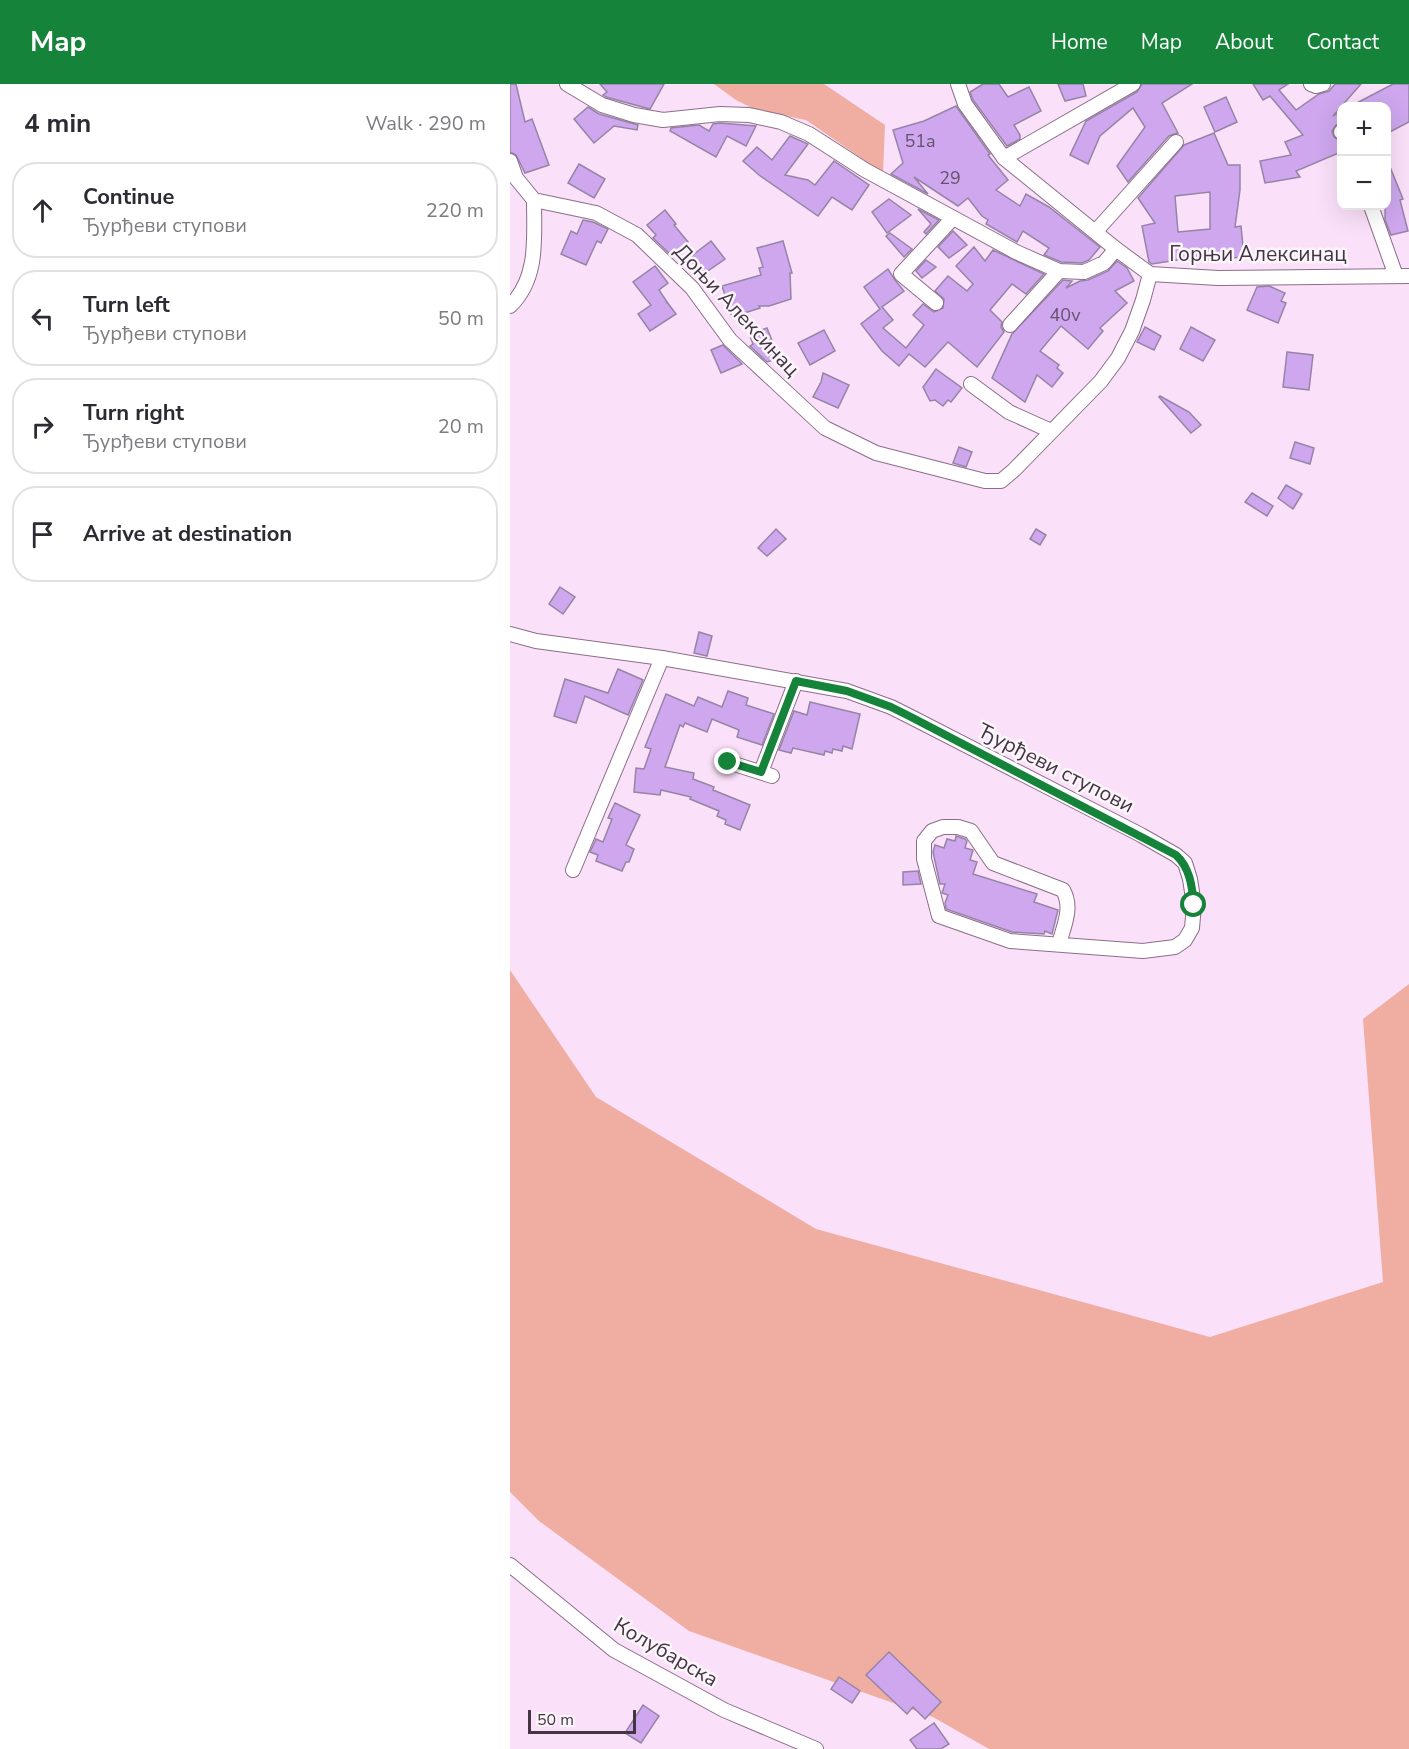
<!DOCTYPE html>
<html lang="en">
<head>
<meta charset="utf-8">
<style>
  :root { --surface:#fff; --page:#f7f7f7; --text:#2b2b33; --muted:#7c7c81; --line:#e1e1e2; --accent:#158339 }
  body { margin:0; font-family:"Nunito Sans",sans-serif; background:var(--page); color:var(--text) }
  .controls { position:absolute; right:18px; top:18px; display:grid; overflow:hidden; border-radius:12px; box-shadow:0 6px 24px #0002 }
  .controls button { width:54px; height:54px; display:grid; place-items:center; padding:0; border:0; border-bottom:2px solid var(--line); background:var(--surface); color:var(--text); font:30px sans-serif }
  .scale { position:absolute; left:18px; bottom:15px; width:108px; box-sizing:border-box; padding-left:6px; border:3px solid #433642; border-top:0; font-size:16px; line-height:21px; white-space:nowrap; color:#433642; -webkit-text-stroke:4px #fcf5fb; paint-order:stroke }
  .stop { position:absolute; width:18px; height:18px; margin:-14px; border:4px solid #158339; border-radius:50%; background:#fff }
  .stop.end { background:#158339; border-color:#fff; box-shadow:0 2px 6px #0008 }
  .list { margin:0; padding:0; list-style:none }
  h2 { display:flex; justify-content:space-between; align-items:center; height:78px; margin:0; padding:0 24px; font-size:26px }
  h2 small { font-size:20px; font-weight:400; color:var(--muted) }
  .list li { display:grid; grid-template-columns:39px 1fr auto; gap:18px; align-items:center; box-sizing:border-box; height:96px; margin:0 12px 12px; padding:0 12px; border:2px solid var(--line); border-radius:24px }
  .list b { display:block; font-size:22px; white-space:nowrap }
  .list p { margin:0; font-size:20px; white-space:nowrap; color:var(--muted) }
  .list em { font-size:20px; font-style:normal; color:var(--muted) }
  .icon { flex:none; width:33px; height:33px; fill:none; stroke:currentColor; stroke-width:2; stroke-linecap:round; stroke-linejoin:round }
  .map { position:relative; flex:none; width:899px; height:1665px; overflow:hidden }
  header { display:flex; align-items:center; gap:36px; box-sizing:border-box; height:84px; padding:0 30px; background:var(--accent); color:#fff }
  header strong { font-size:28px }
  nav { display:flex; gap:33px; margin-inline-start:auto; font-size:21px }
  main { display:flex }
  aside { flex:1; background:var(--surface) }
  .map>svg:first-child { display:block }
  .green { fill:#f0ada2 }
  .building { fill:#cea7ee; stroke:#9684a7; stroke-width:1.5; fill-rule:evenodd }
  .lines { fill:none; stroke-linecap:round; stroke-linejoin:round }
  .minor-casing { stroke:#8b6e89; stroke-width:16 }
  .minor { stroke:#fff; stroke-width:14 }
  .route { stroke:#158339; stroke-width:8 }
  .labels { text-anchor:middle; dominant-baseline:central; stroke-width:5; stroke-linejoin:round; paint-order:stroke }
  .number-label { font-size:18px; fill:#66526d }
  .street-label { font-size:21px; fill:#433642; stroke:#fcf5fb }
</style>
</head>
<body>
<header>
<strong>Map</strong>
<nav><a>Home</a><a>Map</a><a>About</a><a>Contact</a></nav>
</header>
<main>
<aside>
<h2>4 min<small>Walk · 290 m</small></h2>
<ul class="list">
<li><svg class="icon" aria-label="ahead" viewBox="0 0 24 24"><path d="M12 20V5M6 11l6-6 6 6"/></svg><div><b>Continue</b><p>Ђурђеви ступови</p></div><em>220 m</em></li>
<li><svg class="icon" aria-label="left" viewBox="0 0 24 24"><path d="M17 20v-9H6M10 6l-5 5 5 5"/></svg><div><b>Turn left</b><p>Ђурђеви ступови</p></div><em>50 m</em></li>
<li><svg class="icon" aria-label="right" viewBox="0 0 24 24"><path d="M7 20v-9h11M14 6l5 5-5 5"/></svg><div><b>Turn right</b><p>Ђурђеви ступови</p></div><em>20 m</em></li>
<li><svg class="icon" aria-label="arrive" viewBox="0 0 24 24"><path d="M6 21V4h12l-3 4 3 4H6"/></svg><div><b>Arrive at destination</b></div></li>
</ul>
</aside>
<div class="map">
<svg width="899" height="1665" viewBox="0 0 899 1665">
  <rect width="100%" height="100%" fill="#fbe0f9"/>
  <g class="green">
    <polygon points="204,0 314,0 375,41 373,89 296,36 246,26 226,16"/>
    <polygon points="0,886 86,1013 306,1145 700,1253 873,1198 853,935 899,900 899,1665 479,1665 423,1633 179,1547 29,1437 0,1408"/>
  </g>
  <g class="building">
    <polygon points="0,0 6,0 15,38 22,35 39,81 15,89 6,71 0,68"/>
    <polygon points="90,0 154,0 140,25 96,13 93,11 97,8"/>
    <polygon points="473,0 489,0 498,13 519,3 531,27 504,41 510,51 510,55 497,62 463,16 460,8"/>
    <polygon points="548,0 573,0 576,12 555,17"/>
    <polygon points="632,0 682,0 652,19 668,49 659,52 618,98 607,82 635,43 623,24 590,52 578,80 560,71 576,37 627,8"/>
    <polygon points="743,0 778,0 769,6 786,26 809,10 819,7 825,0 851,0 823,32 831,27 831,39 826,41 822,47 824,53 831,57 831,68 786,87 790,93 755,99 750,77 781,71 775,58 793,51 760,12 753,16"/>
    <polygon points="883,0 899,0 899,38 876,50 876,22 841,22"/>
    <polygon points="716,13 727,38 705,48 694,23"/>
    <polygon points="446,22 480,70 478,71 498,96 486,106 510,122 516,110 539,123 590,163 579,176 572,179 551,178 534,171 539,164 513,147 507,158 476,140 478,136 472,132 458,114 448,122 404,93 418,110 381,90 393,79 383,46 414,37"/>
    <polygon points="78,23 89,30 128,41 127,46 104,42 84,59 64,35"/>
    <polygon points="210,39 246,42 236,62 217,52 206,73 160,47 161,44 189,41 199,47 203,40"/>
    <path d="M704 49 718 81H730V106L725 143 731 142 734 173 680 177V174L642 180 639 178 632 142 645 139 628 114 674 61ZM700 108V145L668 148 665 112Z"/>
    <polygon points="280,52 298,60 275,91 298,96 305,101 324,77 359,101 342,126 322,113 308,132 249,91 233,77 247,63 262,76"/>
    <polygon points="876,73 893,115 890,116 898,147 881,151 875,136"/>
    <polygon points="69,80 95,95 84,114 58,99"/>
    <polygon points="379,115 401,131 377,149 362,128"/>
    <polygon points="408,125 429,136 416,150 414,148 421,140"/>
    <polygon points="155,126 166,140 164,141 178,158 162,172 143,154 146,151 137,141"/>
    <polygon points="73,136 83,138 98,145 91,159 87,157 76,181 51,170 61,147 67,150"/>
    <polygon points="443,147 457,161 439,174 428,163"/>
    <polygon points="380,149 402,165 394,173 376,152"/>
    <polygon points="201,157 215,175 192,191 179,174"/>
    <polygon points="273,157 282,189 280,189 281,215 259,222 249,222 250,224 222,233 212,202 251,191 249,184 253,183 247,164"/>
    <polygon points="464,163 475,177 483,166 534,190 516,210 502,200 480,226 492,238 491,243 494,248 467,283 438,258 415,283 399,270 389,282 372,267 351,240 370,225 354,203 378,185 385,196 394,207 372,223 383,236 373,244 396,264 414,241 403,231 413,220 424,228 433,224 434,215 425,207 438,192 457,207 463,200 446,182"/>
    <polygon points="416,176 426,183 412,194 406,187"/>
    <polygon points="607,177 617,184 624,197 605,207 617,219 590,244 593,247 578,265 551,242 530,267 549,281 547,284 553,289 542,303 527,291 515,318 482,294 502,250 553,196 562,197 556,204 570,197 578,196 598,187"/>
    <polygon points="145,182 158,199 149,206 157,218 156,219 157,218 166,230 140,247 128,230 141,221 123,198"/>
    <polygon points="759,202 775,209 771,217 776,219 768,239 737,226 747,203"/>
    <polygon points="635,243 651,252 644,266 627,258"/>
    <polygon points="681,243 705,256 693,277 670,265"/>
    <polygon points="257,244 269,274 257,278 240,262 243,260 239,250"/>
    <polygon points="314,246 325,267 300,281 288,259"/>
    <polygon points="213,261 232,280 211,289 201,266"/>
    <polygon points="777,268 803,271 799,306 773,303"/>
    <polygon points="426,285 452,304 441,318 438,316 433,322 425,316 420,317 413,303"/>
    <polygon points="313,289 339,301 328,324 303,313 311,298"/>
    <polygon points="650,312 679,328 691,341 681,349 649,313"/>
    <polygon points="785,358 804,364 800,380 780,374"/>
    <polygon points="449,363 462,368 456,383 443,379"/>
    <polygon points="776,401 792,410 783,425 768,414"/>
    <polygon points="742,409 763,422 757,432 735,418"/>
    <polygon points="266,445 276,455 257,472 248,464"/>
    <polygon points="526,445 536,451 530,461 520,455"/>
    <polygon points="50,503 65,513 53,530 39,520"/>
    <polygon points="189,548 202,552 197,572 184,569"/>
    <polygon points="108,585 133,596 118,631 75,612 66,639 44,632 55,595 98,609"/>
    <polygon points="218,607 238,614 236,621 264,630 252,661 227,653 229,646 202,635 197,648 175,639 173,643 170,641 155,683 184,689 183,695 204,703 203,706 240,721 230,746 215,740 216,736 207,732 209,727 180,715 181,713 151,706 150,711 124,708 126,684 134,685 141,665 135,663 156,610 184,622 188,613 212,623"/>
    <polygon points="300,618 350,630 342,665 333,662 332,667 323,665 322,669 315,667 314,671 283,664 281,669 269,666 284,627 297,631"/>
    <polygon points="105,719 130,731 116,761 124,765 119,778 116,778 112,787 86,777 88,771 80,768 86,755 93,758 102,735 98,734"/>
    <polygon points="446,752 455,755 457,757 455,764 463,766 460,776 467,778 463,790 527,810 524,818 548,826 542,850 535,847 534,850 502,848 436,825 435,819 438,811 432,809 435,800 430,800 423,768 425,761 434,764 437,755 445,757"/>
    <polygon points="408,787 411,800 393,801 393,788"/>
    <polygon points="379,1568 431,1618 415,1635 403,1623 397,1630 356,1591"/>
    <polygon points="329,1593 350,1607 342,1619 321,1605"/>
    <polygon points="133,1621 149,1632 131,1659 115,1649"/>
    <polygon points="424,1639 439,1660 431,1665 407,1665 400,1656"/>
  </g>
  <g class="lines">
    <g class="minor-casing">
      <g id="minor">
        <polyline points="57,0 92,21 124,31 153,36 210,30 239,31 271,38 299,50 355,86 506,168 549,187 574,188 594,179 606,165"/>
        <polyline points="448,0 455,20 494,74 606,165 640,190 708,194 899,192"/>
        <polyline points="801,0 806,2 813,0"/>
        <polyline points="831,48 832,48"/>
        <polyline points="494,74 623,0"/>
        <polyline points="0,77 6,94 24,116 86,129 127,151 182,204 220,256 315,344 366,369 475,397 491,397 504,386 591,297 608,274 622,247 633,216 640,190"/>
        <polyline points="861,122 886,192"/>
        <polyline points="586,147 666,58"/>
        <polyline points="426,219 391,190 443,134"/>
        <path d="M0 222C29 194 24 153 24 116"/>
        <polyline points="500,241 549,187"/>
        <polyline points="461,300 499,328 541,347"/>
        <path d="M0 550 26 557 152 574 337 607 381 623 401 633 631 751 666 771 675 779 680 795 684 821 682 844 675 856 665 863 633 867 500 857 429 832 414 775V757L422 747 433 743H448L461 747 483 779 553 806C563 824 554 841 549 860"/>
        <polyline points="218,678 262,692"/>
        <polyline points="251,688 286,597"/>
        <polyline points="63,786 152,574"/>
        <polyline points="0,1481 104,1566 214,1626 306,1665"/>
      </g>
    </g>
    <use href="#minor" class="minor"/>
  </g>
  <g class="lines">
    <path class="route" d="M218 678 251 688 286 597 337 607 381 623 401 633 666 771C680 784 682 802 684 821"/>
  </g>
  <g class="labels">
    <g class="number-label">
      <text x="410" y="57">51a</text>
      <text x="440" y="94">29</text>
      <text x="555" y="231">40v</text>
    </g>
    <g class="street-label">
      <text x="748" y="170">Горњи Алексинац</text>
      <text transform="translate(227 226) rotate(47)">Доњи Алексинац</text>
      <text transform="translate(546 684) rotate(27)">Ђурђеви ступови</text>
      <text transform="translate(156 1568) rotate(30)">Колубарска</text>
    </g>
  </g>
</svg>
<div class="controls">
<button>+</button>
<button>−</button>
</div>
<div class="scale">50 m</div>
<div class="stop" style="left:684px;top:821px"></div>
<div class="stop end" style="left:218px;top:678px"></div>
</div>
</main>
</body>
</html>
